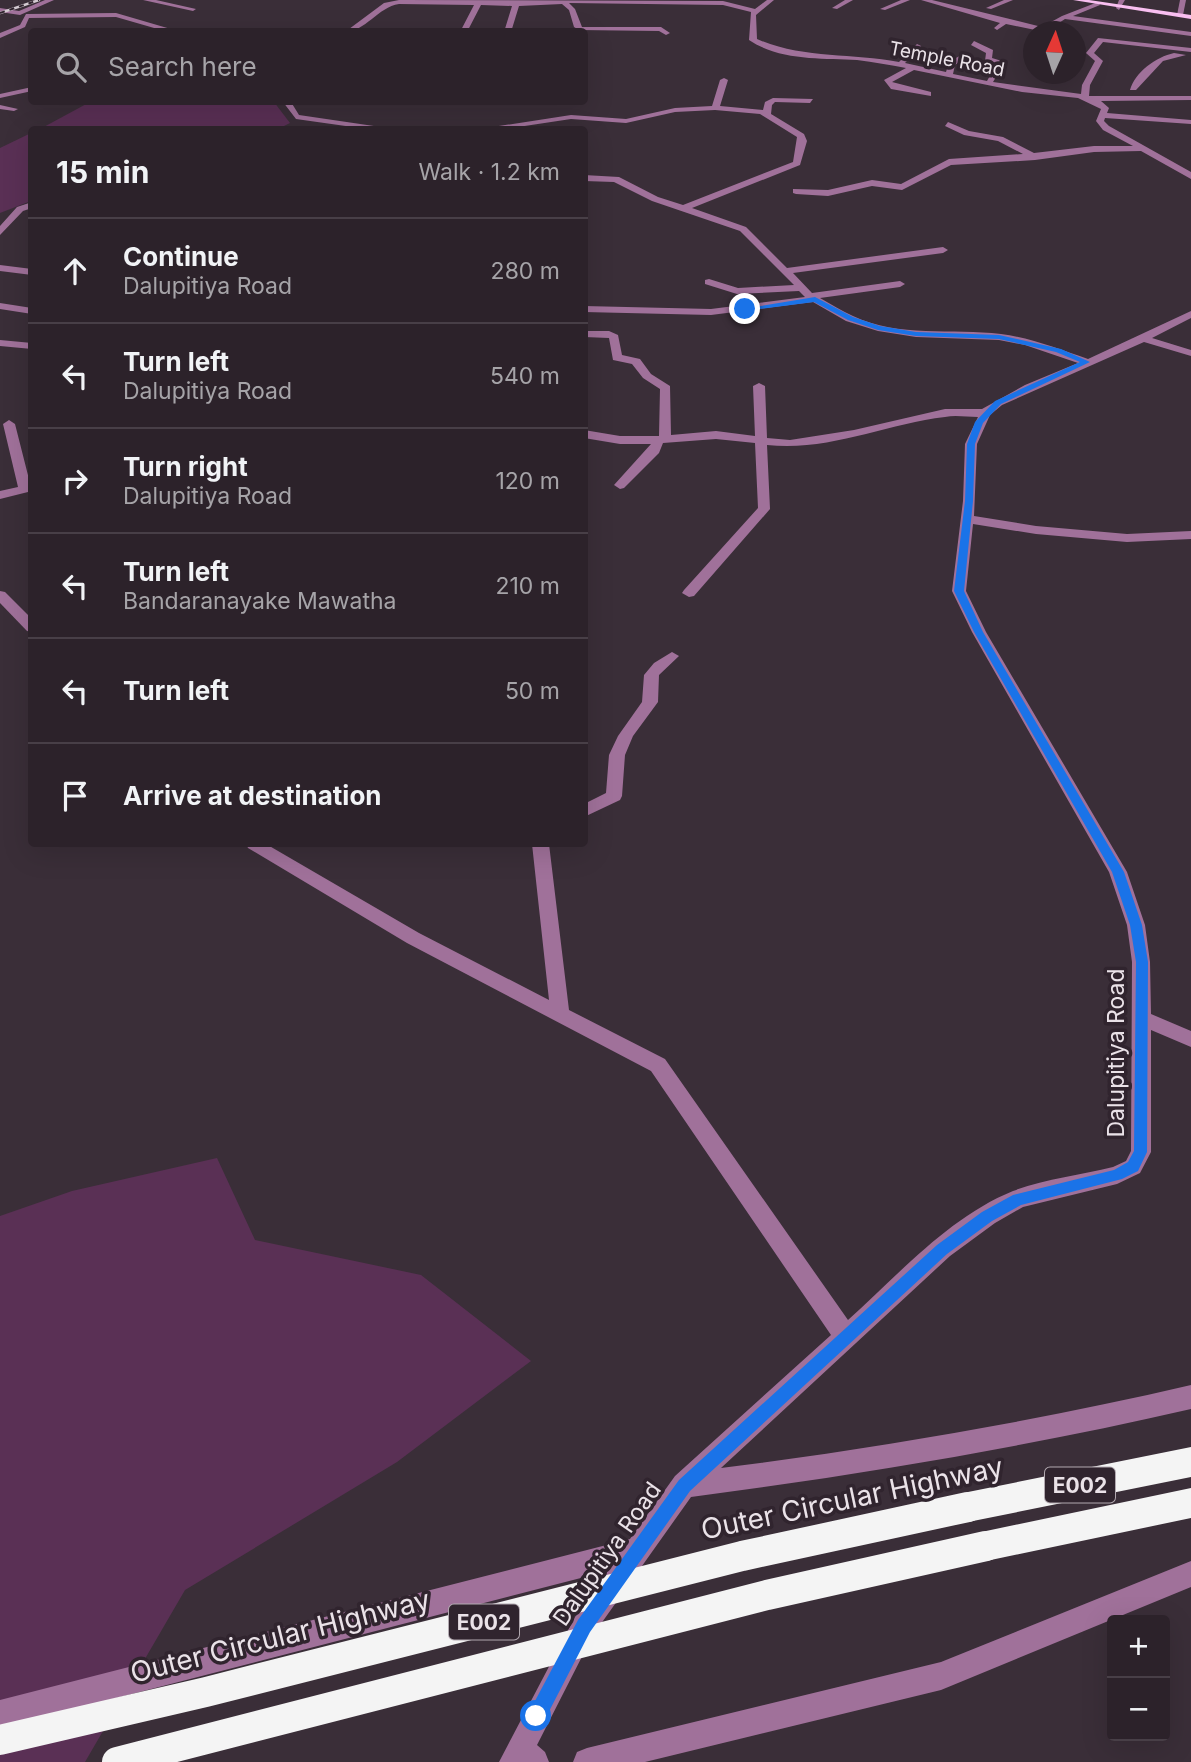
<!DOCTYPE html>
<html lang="en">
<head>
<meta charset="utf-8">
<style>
  :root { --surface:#2c222a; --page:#382f36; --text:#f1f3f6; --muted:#a6a4a8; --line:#483f47 }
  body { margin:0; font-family:Inter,sans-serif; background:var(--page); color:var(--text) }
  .controls { position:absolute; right:21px; bottom:21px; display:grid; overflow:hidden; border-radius:7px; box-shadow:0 7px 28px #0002 }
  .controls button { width:63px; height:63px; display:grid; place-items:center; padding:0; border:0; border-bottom:2px solid var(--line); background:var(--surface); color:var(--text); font:35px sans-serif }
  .compass { position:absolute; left:1023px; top:21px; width:63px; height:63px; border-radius:50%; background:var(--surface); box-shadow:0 7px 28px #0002; rotate:3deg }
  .stop { position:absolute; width:21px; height:21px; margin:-16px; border:5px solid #1a73e8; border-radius:50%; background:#fff }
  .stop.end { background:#1a73e8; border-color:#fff; box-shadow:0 2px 7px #0008 }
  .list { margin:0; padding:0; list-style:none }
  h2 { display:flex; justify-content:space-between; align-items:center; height:91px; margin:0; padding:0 28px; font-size:30px }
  h2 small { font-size:23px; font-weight:400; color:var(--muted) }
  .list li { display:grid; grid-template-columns:46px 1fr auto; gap:21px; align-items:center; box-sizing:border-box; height:105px; padding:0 28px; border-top:2px solid var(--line) }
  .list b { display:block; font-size:26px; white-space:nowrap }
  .list p { margin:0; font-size:23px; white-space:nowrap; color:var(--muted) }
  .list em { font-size:23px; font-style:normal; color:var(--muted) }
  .icon { flex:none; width:38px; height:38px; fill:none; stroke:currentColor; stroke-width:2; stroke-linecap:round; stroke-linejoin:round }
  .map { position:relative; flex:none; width:1191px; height:1762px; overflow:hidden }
  .search { position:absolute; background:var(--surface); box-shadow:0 7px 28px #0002; left:28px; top:28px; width:560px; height:77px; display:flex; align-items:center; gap:18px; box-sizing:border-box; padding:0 24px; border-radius:7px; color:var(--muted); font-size:26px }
  .panel { position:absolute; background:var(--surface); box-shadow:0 7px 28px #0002; left:28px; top:126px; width:560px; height:721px; border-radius:7px }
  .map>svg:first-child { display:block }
  .green { fill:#5a3055 }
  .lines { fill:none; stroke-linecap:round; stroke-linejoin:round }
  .minor { fill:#a0719a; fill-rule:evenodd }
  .major { fill:#f9bff1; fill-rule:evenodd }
  .highway { fill:#f4f4f4; fill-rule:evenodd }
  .rail-casing { stroke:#d3cad1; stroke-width:2.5 }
  .rail { stroke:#30242e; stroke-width:2; stroke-dasharray:5; stroke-linecap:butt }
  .highway-bridge { stroke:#f4f4f4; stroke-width:30 }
  .route { fill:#1a73e8 }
  .labels { text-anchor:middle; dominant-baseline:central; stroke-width:7; stroke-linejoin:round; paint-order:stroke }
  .far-street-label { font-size:19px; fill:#eae2e8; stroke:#30242e }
  .shield { fill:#30242e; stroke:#b2a9b0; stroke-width:2 }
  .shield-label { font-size:21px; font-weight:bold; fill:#eae2e8 }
  .street-label { font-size:23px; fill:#eae2e8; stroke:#30242e }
  .near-street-label { font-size:28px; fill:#eae2e8; stroke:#30242e }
</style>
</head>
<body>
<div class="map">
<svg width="1191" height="1762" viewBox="0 0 1191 1762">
  <rect width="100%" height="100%" fill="#3a2e38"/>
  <g class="green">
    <polygon points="90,102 274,102 290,123 276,130 40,129"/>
    <polygon points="31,133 31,201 0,213 0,148"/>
    <polygon points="217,1158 255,1240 421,1275 531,1361 397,1462 185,1590 85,1762 0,1762 0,1216 72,1191"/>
  </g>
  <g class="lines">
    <g class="minor">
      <polygon points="45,0 54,0 20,15 0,12 0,8 19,11"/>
      <polygon points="143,0 156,0 196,9 193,11"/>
      <path d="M399 0 723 1 755 9 767 0H774L756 15 757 39C802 59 851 53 899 62L917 44 921 46 905 63 946 72 949 62 963 54 967 56 955 65 953 74 987 81 997 63 985 61 986 53 971 45 974 41 993 50 992 58 1005 62 993 82 1081 94 1082 85 1095 61 1086 53 1098 38 1191 48V52L1103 42 1094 53 1103 61 1090 85 1089 96H1191V100L1101 101 1109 108 1107 113 1191 120V124L1105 118 1104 121 1109 126 1191 172V179L1141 151 1094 152 1035 160 951 165 902 190 872 186 828 196 796 194 793 193V189L828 190 872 180 901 184 949 159 1023 154 998 141 964 135 945 126 948 122 969 131 1003 137 1034 153 1094 146H1133L1103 130 1096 121 1101 109 1078 98 1022 92 914 70 892 82 931 92V96L891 89 884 80 906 68C890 65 874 62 857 60 822 58 780 61 749 40L751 12 723 5 569 3 575 9 582 27H661L670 33 666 35 659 31 579 30 574 27 569 10 562 4 519 6 511 32H504L512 6 481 5 467 32H460L474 5 399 4C378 7 365 32 345 32L384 3Z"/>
      <polygon points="845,0 853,0 837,9 832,8"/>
      <polygon points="901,0 910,0 885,10 880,9"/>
      <polygon points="921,0 932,0 1042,27 1062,16 1098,2 1100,5 1073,16 1191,32 1191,36 1065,19 1045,32 1006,24 997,30 994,28 1000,23"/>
      <polygon points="1004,0 1013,0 991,9 986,8"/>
      <polygon points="1119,0 1125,0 1119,10 1116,8"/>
      <polygon points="1180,0 1186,0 1183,15 1180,17 1177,15"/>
      <polygon points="116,13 181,32 168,32 116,17 29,18 25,27 0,38 0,33 20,25 26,14"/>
      <path d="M1174 53 1186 55 1163 61 1136 90H1130C1135 72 1156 57 1174 53Z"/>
      <path d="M724 78 728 80 720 106 763 110 765 102 773 98 813 99 810 103 775 102 772 105 771 114 804 134 807 141 800 165 692 208 746 227 787 268 943 247 948 250 943 253 793 273 812 293 900 281 905 284 900 287 820 298C831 304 842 311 853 316 899 338 952 328 1001 334 1031 338 1059 349 1088 359L1191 311V318L1152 338 1191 350V356L1144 342 1002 405 990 415 977 444 974 516 1036 526 1127 534 1191 531V539L1127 542 1036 534 973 524 966 591 986 632 1127 872 1145 925 1150 962 1151 1014 1191 1031V1047L1151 1030V1152L1140 1173 1117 1184 1023 1207 995 1223 950 1256 721 1468C879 1448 1036 1421 1191 1385V1409C1026 1447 859 1475 691 1497L593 1635 537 1745 545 1752 549 1762H499L575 1617 608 1571 0 1728V1700L630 1539 675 1476 831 1335 651 1071 407 943 248 848 246 844H266L419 933 549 1000 532 844H549L569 1010 665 1059 848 1320C898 1275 949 1217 1013 1191 1044 1179 1081 1175 1113 1167L1126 1161 1131 1151 1132 962 1127 925 1109 872 972 632 952 591 963 501 965 444 978 417C967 417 955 415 945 417 885 424 828 452 767 445L770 509 694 596 689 597 682 593 684 590 758 508 755 443 716 439 663 443 659 453 624 488 620 489 614 485 651 444H620L584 438V430L620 436H659L660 389 643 378 632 364 613 360 609 338 584 337V331H609L618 335 622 355 640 359 651 374 670 386 671 435 716 431 755 436 753 386 759 383 765 386 767 438 790 440 854 430 945 409H982L1025 385 1078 363 1025 345 999 340 916 337 878 331 846 321 813 302 711 315 584 312V306L711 309 805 297 799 291 737 294 705 284V280L709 279 738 288 794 285 740 231 652 201 614 182 584 181V175L619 177 658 197 683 205 793 162 797 137 760 114 715 110 675 112 626 123 571 119 498 130H473L571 115 626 119 675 108 712 106 720 80Z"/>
      <polygon points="32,87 32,91 0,98 0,94"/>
      <polygon points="283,102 291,102 299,115 401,130 374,130 296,119"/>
      <polygon points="0,105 18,109 14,111 0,109"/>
      <polygon points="32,202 32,208 23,211 0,235 0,226 17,207"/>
      <polygon points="0,265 32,269 32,275 0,271"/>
      <polygon points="0,303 32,308 32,314 0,309"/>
      <polygon points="0,340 32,343 32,349 0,346"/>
      <polygon points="9,420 15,424 32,491 0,499 0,491 18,487 3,424"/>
      <polygon points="0,591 5,592 32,619 32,632 27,631 0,603"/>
      <polygon points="672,652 679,656 659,675 658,702 633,736 625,755 622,796 620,800 584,817 584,804 606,793 609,755 618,736 642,702 644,675 654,663"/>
      <polygon points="1191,1561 1191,1587 941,1690 645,1762 573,1762 577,1752 587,1748 941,1662"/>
    </g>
    <polygon class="major" points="1073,0 1089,0 1191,15 1191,19"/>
    <g class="highway">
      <polygon points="1191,1447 1191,1477 968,1522 957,1518 953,1507 957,1496 968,1492"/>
      <polygon points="1191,1488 1191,1518 986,1561 975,1557 971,1546 975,1535 986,1531"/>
    </g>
    <g class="rail-casing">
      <polyline id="rail" points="0,13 39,0"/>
    </g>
    <use href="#rail" class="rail"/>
    <g class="highway-bridge">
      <polyline points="0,1740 206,1692 742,1556 968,1507"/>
      <polyline points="117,1762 767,1595 986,1546"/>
    </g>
  </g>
  <polygon class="route" points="815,297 853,317 880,326 916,332 999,335 1061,349 1090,362 1001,404 983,423 975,444 973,501 964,591 983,632 1124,872 1142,925 1148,962 1147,1152 1138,1171 1122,1179 1021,1205 992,1221 947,1254 690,1491 590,1632 543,1723 536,1725 530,1723 527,1716 578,1620 679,1480 937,1245 982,1212 1013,1195 1114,1170 1128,1162 1134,1151 1136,962 1130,925 1112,872 974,632 954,591 965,501 967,444 975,422 995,401 1080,362 1056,352 999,339 916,336 878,330 848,320 814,302 745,311 742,309"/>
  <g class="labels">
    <g class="far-street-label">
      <text transform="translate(947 59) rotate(11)">Temple Road</text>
    </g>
    <g class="shield">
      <rect x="1045" y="1467.5" width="70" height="35" rx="5"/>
      <rect x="449" y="1604.5" width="70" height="35" rx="5"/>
    </g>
    <g class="shield-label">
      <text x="1080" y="1485">E002</text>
      <text x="484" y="1622">E002</text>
    </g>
    <g class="street-label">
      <text transform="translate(1116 1053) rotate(-90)">Dalupitiya Road</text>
      <text transform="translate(607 1554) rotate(-55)">Dalupitiya Road</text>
    </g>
    <g class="near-street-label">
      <text transform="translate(852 1498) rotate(-12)">Outer Circular Highway</text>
      <text transform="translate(280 1636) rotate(-14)">Outer Circular Highway</text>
    </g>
  </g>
</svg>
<div class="controls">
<button>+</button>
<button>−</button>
</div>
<svg class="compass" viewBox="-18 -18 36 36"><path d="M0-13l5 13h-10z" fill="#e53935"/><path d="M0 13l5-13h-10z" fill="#a6a4a8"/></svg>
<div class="stop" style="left:536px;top:1716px"></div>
<div class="stop end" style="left:745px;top:309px"></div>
<div class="search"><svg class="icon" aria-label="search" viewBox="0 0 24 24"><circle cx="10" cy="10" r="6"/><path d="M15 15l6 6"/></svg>Search here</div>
<section class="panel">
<h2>15 min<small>Walk · 1.2 km</small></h2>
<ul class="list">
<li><svg class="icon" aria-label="ahead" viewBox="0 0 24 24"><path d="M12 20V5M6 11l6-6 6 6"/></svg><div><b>Continue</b><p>Dalupitiya Road</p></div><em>280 m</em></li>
<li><svg class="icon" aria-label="left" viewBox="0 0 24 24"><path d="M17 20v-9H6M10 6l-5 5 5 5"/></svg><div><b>Turn left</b><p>Dalupitiya Road</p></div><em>540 m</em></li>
<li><svg class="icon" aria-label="right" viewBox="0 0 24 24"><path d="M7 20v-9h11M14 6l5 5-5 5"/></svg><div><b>Turn right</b><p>Dalupitiya Road</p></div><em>120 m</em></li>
<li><svg class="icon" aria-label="left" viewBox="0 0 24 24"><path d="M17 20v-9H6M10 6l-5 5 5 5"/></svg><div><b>Turn left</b><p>Bandaranayake Mawatha</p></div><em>210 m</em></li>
<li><svg class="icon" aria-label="left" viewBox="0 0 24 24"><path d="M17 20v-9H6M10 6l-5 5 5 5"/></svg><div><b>Turn left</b></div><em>50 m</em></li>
<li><svg class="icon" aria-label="arrive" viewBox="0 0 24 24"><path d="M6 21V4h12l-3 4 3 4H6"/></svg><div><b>Arrive at destination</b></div></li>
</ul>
</section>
</div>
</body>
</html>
